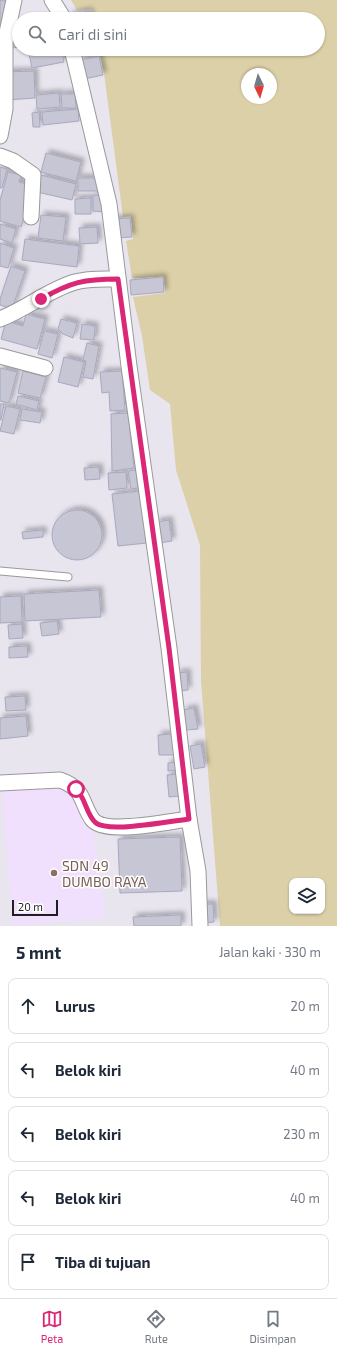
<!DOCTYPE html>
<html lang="id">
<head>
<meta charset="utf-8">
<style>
  :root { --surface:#fff; --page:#f6f6f7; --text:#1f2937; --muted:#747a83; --line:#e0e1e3; --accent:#db2777 }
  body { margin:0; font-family:"Exo 2",sans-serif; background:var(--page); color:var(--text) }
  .controls { position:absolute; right:12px; bottom:12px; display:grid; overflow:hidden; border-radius:8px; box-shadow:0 1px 3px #0004 }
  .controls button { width:36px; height:36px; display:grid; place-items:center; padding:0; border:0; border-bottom:1px solid var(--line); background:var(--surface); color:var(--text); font:20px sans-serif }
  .compass { position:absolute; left:241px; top:68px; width:36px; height:36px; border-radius:50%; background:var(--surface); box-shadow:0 1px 3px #0004; rotate:175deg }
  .scale { position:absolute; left:12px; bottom:10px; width:46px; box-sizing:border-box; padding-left:4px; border:2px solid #1f1f1f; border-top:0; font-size:11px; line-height:14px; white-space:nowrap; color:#1f1f1f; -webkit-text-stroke:3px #fff; paint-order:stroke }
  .stop { position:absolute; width:12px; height:12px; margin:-9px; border:3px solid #db2777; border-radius:50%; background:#fff }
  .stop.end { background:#db2777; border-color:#fff; box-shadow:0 1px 4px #0008 }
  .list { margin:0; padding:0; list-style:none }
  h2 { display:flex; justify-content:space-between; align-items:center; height:52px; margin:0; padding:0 16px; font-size:17px }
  h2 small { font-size:13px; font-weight:400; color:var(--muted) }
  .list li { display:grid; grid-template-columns:26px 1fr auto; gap:12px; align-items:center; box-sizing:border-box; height:56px; margin:0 8px 8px; padding:0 8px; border:1px solid var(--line); border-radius:8px }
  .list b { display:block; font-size:15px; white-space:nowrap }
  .list em { font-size:13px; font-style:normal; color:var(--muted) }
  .icon { flex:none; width:22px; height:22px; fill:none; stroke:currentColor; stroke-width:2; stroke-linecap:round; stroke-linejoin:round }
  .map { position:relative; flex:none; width:337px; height:926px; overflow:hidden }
  .search { position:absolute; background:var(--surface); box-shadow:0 1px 3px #0004; left:12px; right:12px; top:12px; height:44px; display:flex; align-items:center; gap:10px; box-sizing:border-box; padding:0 14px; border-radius:22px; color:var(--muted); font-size:15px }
  .sheet { height:372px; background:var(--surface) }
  nav { display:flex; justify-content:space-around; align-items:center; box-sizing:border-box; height:56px; border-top:1px solid var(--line); background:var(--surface); font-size:11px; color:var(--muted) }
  nav a { display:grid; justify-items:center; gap:2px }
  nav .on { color:var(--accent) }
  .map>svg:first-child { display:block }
  .education { fill:#f0e0fd }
  .water { fill:#dbd0a8; fill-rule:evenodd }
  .building { fill:#c6c6d5; stroke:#a8a8c0; filter:url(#shadow) }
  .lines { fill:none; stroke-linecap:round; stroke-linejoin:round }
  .lane-casing { stroke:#999; stroke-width:9 }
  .street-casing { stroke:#999; stroke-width:17 }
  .lane { stroke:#fff; stroke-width:7 }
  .street { stroke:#fff; stroke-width:15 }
  .route { stroke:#db2777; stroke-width:5 }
  .education-dot { fill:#8d6e63; stroke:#fff; stroke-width:1.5 }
  .labels { text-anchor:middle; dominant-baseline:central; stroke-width:3; stroke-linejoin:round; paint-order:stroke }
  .education-label { font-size:14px; fill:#785e54; stroke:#fff; text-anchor:start }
</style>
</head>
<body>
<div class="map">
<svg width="337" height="926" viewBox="0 0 337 926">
  <defs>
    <filter id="shadow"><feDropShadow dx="3.5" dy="-3.5" stdDeviation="2" flood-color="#0004"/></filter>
  </defs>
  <rect width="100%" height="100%" fill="#e8e5ef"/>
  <polygon class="education" points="48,770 76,797 93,829 106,917 13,926 3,805 4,786 25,772"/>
  <path class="water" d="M71 0H337V926H220L201 681 200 545 176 470 170 404 150 390 142 336 133 297 165 293 164 277 132 278 126 241 133 239 131 216 123 217 104 73 99 49H318V19H94L92 9 77 10ZM247 74H271V98H247ZM292 881H322V911H292Z"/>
  <g class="building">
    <polygon points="0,0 8,2 2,24 0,23"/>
    <polygon points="89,11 91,19 70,19 69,15"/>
    <polygon points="19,27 19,47 11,48 8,29"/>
    <polygon points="28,49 61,49 64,62 32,68"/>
    <polygon points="77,49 93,49 94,53 78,56"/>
    <polygon points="99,56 103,75 84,79 80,60"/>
    <polygon points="34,71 35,98 7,100 6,72"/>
    <polygon points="59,93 60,107 37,109 36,95"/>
    <polygon points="61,94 75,94 76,108 62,108"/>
    <polygon points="78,109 79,121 43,125 42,112"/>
    <polygon points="39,112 40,127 33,127 32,113"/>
    <polygon points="46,153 81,162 76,181 41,172"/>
    <polygon points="0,167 7,169 2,188 0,188"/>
    <polygon points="8,172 21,175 19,182 27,184 24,195 30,196 21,227 0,221 0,200"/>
    <polygon points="41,175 76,184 72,200 37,192"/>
    <rect x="78" y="178" width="20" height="13"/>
    <polygon points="93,195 104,196 104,212 93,211"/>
    <polygon points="91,198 91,214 75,214 75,199"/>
    <polygon points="41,215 66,217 63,241 38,238"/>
    <polygon points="130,218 132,237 115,238 113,219"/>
    <polygon points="0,224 16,229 12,243 0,239"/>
    <polygon points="97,227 98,243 80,244 79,228"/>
    <polygon points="25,239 79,246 77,267 22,260"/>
    <polygon points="0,243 14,248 8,268 0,266"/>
    <polygon points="11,266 25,271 12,309 0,305 0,299"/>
    <polygon points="163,277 164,292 131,295 130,280"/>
    <polygon points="26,314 45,319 37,349 1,339 6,321 23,326"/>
    <polygon points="61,319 77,323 73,338 63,334 58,329"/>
    <polygon points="82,324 95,326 94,340 80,339"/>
    <polygon points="44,331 58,334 52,358 38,354"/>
    <polygon points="87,343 99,346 93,379 83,377 86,361 83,360"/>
    <polygon points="64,357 84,362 78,387 58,382"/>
    <polygon points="0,368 17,372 9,403 0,401"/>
    <polygon points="23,371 46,377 40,398 18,393"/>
    <polygon points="122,371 125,410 110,411 109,392 102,393 100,372"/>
    <polygon points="18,396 39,401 37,410 16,404"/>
    <polygon points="0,404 4,404 1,420 0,420"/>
    <polygon points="6,406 20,409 14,434 0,431"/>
    <polygon points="22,409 42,412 40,423 20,420"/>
    <polygon points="128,413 134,468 112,471 111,414"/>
    <polygon points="99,467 100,479 85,480 84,468"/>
    <polygon points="136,470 138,488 131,489 128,471"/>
    <polygon points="126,472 127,488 109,490 108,473"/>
    <polygon points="141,491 147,543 118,546 112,494"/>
    <circle cx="77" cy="535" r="25"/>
    <polygon points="169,520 172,541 159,543 156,522"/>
    <polygon points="43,530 43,537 23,539 22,532"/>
    <polygon points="99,590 101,617 25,621 24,594"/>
    <polygon points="21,596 22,622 0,623 0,597"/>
    <polygon points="57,621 59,634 42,636 40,623"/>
    <polygon points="22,624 23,638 9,639 8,625"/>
    <polygon points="27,646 28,657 9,658 9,647"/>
    <polygon points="187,672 188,690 178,691 177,673"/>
    <polygon points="25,696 26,710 6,711 5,697"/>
    <polygon points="194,708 198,729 186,730 183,710"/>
    <polygon points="26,716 28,736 0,739 0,718"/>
    <polygon points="175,734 176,755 159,755 158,735"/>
    <polygon points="201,744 205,767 194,769 190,746"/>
    <polygon points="176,762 177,770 168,771 168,763"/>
    <polygon points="179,774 181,796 169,797 167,775"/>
    <polygon points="180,837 182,891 120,893 118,839"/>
    <polygon points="202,904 213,904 214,922 203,923"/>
    <polygon points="181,915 181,926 134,926 133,917"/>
  </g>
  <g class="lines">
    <g class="lane-casing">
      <polyline id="lane" points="0,571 68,577"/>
    </g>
    <g class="street-casing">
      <g id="street">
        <polyline points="52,0 64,19"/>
        <polyline points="72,49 109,204 129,366 169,648 189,819 198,871 200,926"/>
        <polyline points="0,136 5,109 5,42 14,0"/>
        <polyline points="0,156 13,161 33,175 31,217"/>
        <path d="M0 319C26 309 48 290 75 282 89 278 104 279 118 279"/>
        <polyline points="0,356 45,368"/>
        <path d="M0 783 60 780C85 789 80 801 92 819 104 836 170 821 189 819"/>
      </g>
    </g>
    <use href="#lane" class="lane"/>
    <use href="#street" class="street"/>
  </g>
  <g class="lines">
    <path class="route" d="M41 299C71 282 84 279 118 279L169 648 189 819C172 821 109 833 96 823 86 815 86 798 76 789"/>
  </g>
  <circle class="education-dot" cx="54" cy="873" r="4"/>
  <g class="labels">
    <g class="education-label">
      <text x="62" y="865">SDN 49<tspan x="62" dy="16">DUMBO RAYA</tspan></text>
    </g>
  </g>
</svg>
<div class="controls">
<button><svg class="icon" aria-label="layers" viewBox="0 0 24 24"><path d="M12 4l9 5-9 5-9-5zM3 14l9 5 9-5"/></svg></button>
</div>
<svg class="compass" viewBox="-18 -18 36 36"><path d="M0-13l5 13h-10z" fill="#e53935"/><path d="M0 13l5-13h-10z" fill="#747a83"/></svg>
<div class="scale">20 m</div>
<div class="stop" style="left:76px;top:789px"></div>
<div class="stop end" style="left:41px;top:299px"></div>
<div class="search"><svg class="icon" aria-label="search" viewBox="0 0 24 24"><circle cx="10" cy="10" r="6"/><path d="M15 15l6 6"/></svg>Cari di sini</div>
</div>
<section class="sheet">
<h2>5 mnt<small>Jalan kaki · 330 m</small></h2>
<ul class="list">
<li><svg class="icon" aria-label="ahead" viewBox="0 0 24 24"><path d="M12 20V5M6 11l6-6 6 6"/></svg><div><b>Lurus</b></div><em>20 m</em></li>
<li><svg class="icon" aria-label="left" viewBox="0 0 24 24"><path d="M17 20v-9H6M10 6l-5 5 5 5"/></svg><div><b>Belok kiri</b></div><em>40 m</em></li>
<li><svg class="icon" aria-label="left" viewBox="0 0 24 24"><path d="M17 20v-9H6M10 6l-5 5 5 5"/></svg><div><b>Belok kiri</b></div><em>230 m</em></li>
<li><svg class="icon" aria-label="left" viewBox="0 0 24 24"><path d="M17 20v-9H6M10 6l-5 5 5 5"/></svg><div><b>Belok kiri</b></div><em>40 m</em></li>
<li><svg class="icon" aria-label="arrive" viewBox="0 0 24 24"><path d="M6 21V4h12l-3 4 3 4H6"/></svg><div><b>Tiba di tujuan</b></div></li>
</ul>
</section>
<nav>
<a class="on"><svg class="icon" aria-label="map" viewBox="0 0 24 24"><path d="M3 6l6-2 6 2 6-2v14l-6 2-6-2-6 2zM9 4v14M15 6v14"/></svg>Peta</a>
<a><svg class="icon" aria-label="directions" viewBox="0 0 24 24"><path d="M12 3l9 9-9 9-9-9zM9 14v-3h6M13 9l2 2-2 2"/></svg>Rute</a>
<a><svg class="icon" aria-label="saved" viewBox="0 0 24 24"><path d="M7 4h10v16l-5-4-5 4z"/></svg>Disimpan</a>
</nav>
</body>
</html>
